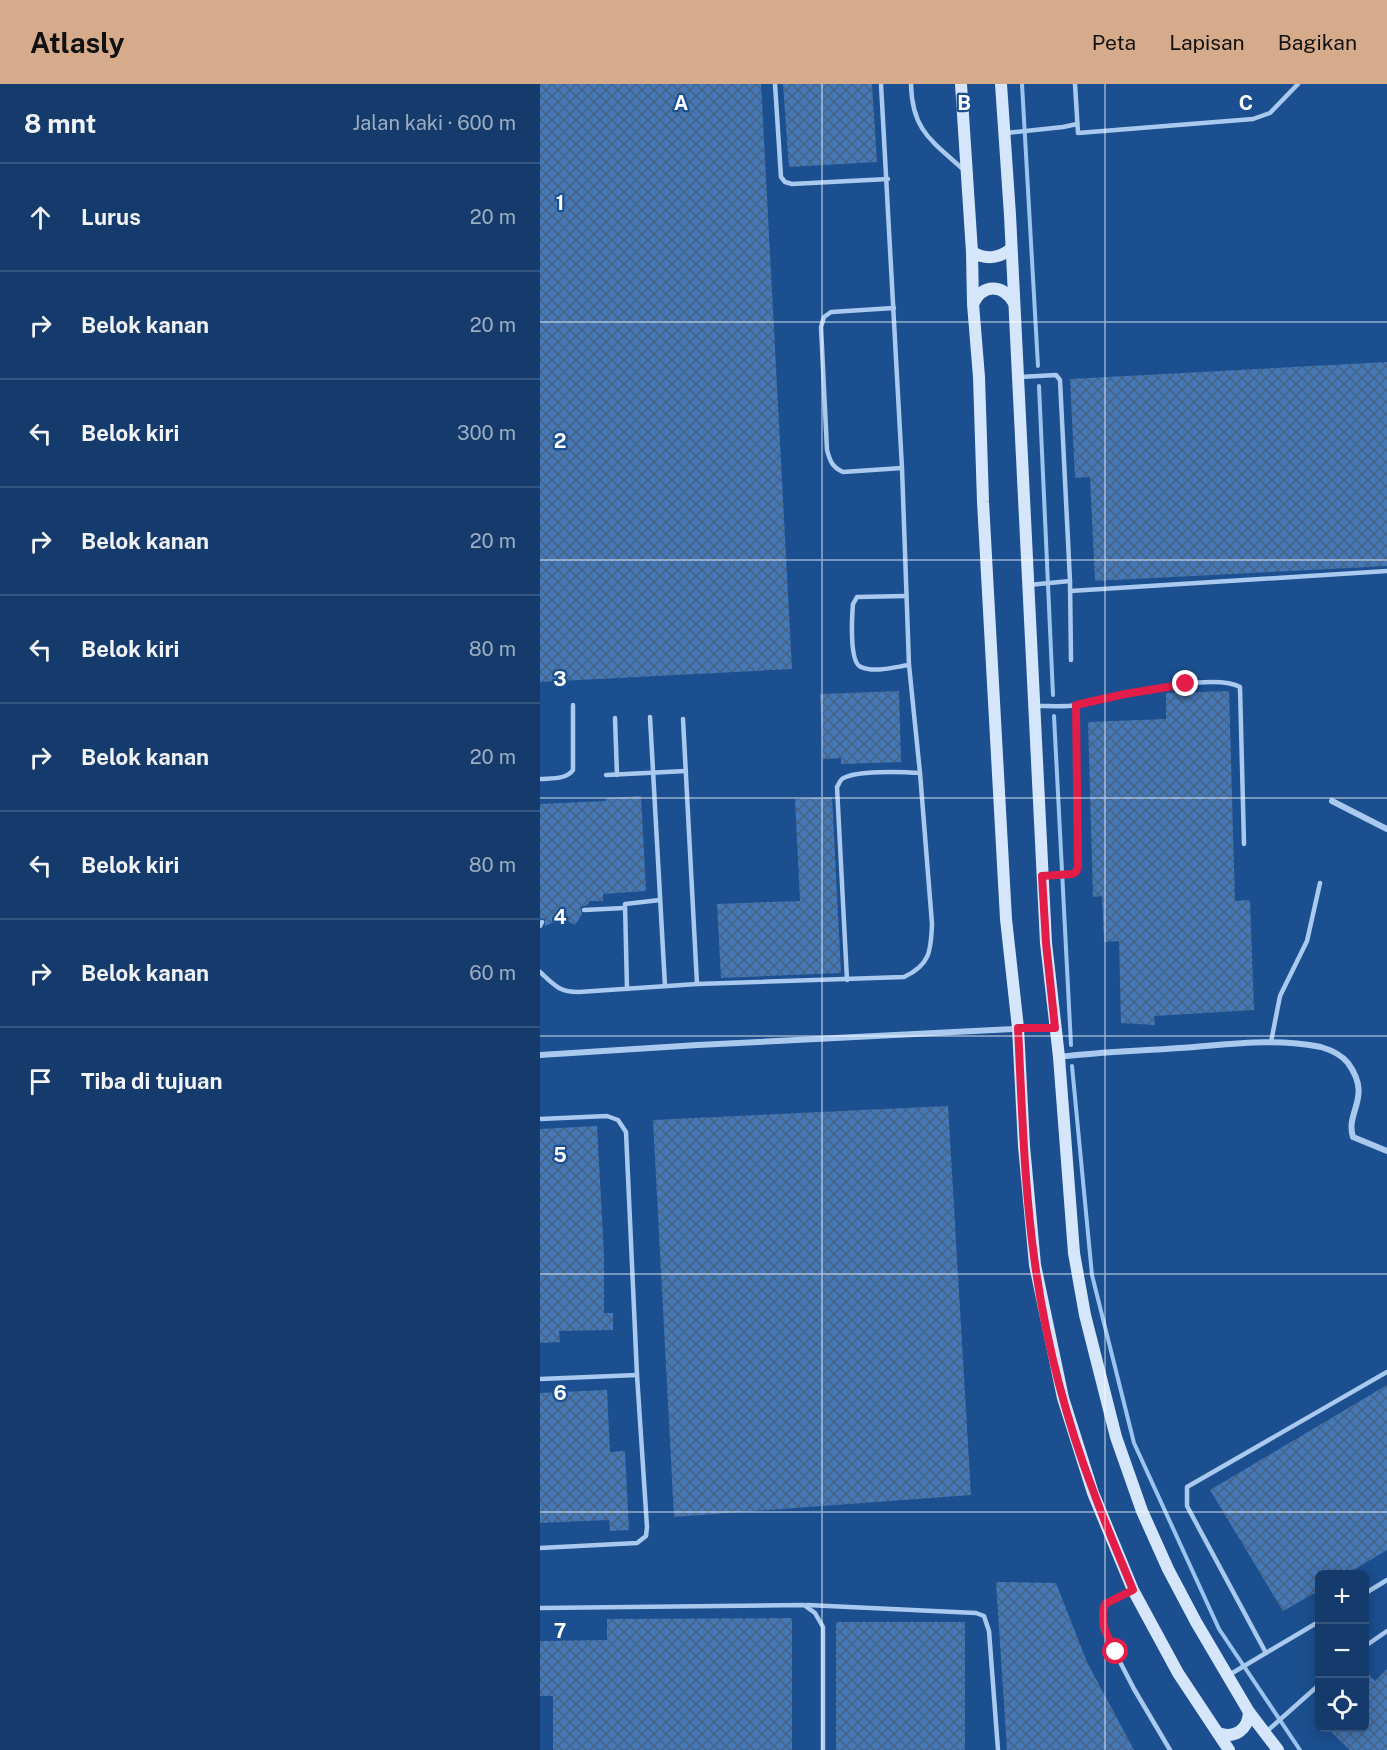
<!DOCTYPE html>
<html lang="id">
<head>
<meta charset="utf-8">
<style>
  :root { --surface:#143b6b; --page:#214673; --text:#f1f3f6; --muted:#9dadc1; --line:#33557e; --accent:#d6ab8b }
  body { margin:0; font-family:"Public Sans",sans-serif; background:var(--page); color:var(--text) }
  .controls { position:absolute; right:18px; bottom:18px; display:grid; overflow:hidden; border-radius:9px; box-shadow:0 3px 15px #0003 }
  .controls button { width:54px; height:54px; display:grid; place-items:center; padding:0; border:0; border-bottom:2px solid var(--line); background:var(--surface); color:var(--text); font:30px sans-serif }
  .stop { position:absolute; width:18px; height:18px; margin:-14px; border:4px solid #e11d48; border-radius:50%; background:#fff }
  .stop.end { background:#e11d48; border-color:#fff; box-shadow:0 2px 6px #0008 }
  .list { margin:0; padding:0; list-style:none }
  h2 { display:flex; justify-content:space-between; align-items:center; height:78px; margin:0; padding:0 24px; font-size:26px }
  h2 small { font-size:20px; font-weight:400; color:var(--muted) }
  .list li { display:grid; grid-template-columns:39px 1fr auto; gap:18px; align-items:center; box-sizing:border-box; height:108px; padding:0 24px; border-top:2px solid var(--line) }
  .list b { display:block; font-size:22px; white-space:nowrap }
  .list em { font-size:20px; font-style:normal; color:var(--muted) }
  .icon { flex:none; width:33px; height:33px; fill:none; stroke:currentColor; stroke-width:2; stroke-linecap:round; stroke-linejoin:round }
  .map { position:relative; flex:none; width:847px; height:1666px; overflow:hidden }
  header { display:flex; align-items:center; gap:36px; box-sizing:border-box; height:84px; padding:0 30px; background:var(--accent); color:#111 }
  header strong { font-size:28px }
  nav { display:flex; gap:33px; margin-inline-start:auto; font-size:21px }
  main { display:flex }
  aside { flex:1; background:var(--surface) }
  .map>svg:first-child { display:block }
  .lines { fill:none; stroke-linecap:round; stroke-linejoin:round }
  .stream { stroke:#9cc4f0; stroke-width:4 }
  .building { fill:url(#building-cross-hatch) }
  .lane { stroke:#a9c9ee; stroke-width:4.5 }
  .street { stroke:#a9c9ee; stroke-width:6 }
  .secondary { stroke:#d6e6fa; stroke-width:12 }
  .route { stroke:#e11d48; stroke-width:8 }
  .grid { fill:none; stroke:#fff; stroke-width:1.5; stroke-opacity:0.55 }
  .grid-label { font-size:20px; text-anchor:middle; font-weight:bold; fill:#fff; stroke:#1b4f8f; stroke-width:4.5; stroke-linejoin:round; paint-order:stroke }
</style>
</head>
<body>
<header>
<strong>Atlasly</strong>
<nav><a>Peta</a><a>Lapisan</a><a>Bagikan</a></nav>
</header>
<main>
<aside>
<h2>8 mnt<small>Jalan kaki · 600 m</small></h2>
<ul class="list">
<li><svg class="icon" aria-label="ahead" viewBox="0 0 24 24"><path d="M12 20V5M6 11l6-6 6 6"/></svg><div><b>Lurus</b></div><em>20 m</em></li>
<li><svg class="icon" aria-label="right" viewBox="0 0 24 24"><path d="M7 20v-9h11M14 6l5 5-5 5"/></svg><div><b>Belok kanan</b></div><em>20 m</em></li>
<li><svg class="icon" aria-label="left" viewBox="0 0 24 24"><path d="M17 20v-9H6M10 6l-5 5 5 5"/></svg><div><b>Belok kiri</b></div><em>300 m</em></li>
<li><svg class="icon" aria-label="right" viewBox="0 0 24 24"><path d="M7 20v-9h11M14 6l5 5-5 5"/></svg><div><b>Belok kanan</b></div><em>20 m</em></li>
<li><svg class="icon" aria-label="left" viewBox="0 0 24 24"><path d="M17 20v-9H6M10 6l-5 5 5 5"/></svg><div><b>Belok kiri</b></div><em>80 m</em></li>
<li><svg class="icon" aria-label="right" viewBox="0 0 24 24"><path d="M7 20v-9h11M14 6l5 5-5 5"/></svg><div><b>Belok kanan</b></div><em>20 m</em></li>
<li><svg class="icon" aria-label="left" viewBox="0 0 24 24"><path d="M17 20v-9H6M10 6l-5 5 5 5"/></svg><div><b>Belok kiri</b></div><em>80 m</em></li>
<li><svg class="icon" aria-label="right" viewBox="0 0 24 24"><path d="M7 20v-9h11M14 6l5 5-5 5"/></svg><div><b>Belok kanan</b></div><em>60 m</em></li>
<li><svg class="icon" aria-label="arrive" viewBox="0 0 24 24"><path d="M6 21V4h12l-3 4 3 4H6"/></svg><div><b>Tiba di tujuan</b></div></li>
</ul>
</aside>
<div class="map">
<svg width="847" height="1666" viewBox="0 0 847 1666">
  <defs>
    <pattern id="building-cross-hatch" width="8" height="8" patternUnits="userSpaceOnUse" patternTransform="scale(1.5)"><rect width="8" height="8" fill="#4478b7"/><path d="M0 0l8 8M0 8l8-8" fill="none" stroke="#486282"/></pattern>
  </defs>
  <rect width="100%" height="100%" fill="#1b4f8f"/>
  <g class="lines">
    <g class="stream">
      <polyline points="482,0 498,282"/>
      <polyline points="499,302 513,611"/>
      <polyline points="514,632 531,961"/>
      <polyline points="532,982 552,1191 594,1359 679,1545 760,1666"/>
    </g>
  </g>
  <g class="building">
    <polygon points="0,0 221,0 252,585 0,598"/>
    <polygon points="243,0 332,0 337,78 249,83"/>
    <polygon points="847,278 847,482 555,497 550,393 535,394 530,295"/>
    <polygon points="359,607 361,678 301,680 301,674 283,675 280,610"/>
    <polygon points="689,607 695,817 710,816 714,926 614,932 615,941 581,939 579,857 564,858 562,812 553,813 548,638 626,635 626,609"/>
    <polygon points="101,712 106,807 63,810 63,817 50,817 47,821 40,823 42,830 35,841 26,836 19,836 5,842 5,835 0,834 0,720 66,717 66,714"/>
    <polygon points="292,713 301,889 181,894 177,820 260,817 255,715"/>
    <polygon points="408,1022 431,1411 134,1433 113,1036"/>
    <polygon points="57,1042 64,1170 64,1229 73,1229 73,1246 19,1247 20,1258 0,1259 0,1045"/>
    <polygon points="847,1301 847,1466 805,1491 780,1491 780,1506 743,1527 670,1406"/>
    <polygon points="67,1306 70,1368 85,1367 89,1446 70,1447 69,1436 0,1439 0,1309"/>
    <polygon points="456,1498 516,1499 547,1578 594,1666 467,1666"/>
    <polygon points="252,1534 252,1666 13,1666 13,1612 0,1612 0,1557 67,1556 67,1535"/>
    <rect x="296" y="1538" width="129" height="128"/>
    <polygon points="847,1585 847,1666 810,1666 787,1644 825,1644 825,1586 835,1597"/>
  </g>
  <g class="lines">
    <g class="lane">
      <polyline points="235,0 241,93 245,98 252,100 348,95"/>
      <path d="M371 0C372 47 392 57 424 86"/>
      <polyline points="535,0 538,49 713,35 730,29 758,0"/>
      <polyline points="466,49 523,43 537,40"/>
      <path d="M354 224 291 228 284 233 281 243 287 366C290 377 292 383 303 388L362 384"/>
      <polyline points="480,293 516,291 520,296 530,497 531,576"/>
      <polyline points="489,501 530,497"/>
      <polyline points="530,507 847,487"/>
      <path d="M366 512 317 513 313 520C312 532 309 579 321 583 334 589 355 583 369 581"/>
      <path d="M496 622C510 622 525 623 538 621 571 614 672 587 700 603L704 760"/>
      <polyline points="110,633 125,902"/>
      <polyline points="75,634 77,691"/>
      <polyline points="143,635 157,900"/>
      <polyline points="66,691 146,687"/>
      <path d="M0 695C11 694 26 696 33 686V621"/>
      <polyline points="503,792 532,790 536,788 538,782 536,621"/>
      <polyline points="44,826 84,824"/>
      <polyline points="0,842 2,838"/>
      <path d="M0 888C14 901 19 908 39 908L157 900 364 893C390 881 391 867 392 840L380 689 369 581 362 384 341 0"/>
      <path d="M307 896 297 703C299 700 299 698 302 695 314 686 364 688 380 689"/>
      <polyline points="87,905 85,820 120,816"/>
      <polyline points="731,958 740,912 767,857 780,799"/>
      <polyline points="0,1035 67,1032 78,1036 86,1048 97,1291 107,1443 106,1452 97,1459 0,1464"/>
      <polyline points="0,1295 97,1291"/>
      <polyline points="591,1507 565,1520 562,1532 563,1545 594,1605 630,1666"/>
      <polyline points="824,1510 847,1496"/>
      <polyline points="267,1521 436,1529 444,1532 449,1547 458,1666"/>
      <polyline points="0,1524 264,1521 275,1529 283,1543 283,1666"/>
      <polyline points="824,1563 847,1547"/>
      <polyline points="726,1569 647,1422 647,1403 847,1288"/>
      <polyline points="689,1591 780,1537"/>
      <polyline points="726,1648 780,1600"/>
    </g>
    <g class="street">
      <polyline points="792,717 847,745"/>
      <polyline points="0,971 158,961 515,943"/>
      <path d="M519 973C559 968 599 967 639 964 685 961 734 953 781 963 791 966 801 970 808 979 833 1014 805 1027 813 1053L847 1067"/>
    </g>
    <g class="secondary">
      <polyline points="421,0 432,168 433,220 439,293 443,418 466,835 478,944 484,1062 495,1181 523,1314 553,1409 593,1506 638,1589 689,1666"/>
      <polyline points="461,0 470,131 506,859 519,973 534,1169 545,1231 576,1353 602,1427 628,1485 656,1538 709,1628 738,1666"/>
      <path d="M432 168C446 176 458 175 471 165"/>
      <path d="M433 220C443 199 463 200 474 219"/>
      <path d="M678 1649C695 1655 708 1646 709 1628"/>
    </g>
  </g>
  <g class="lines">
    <path class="route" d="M576 1568C567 1552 559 1539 565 1520L593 1506C580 1474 566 1442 554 1409 526 1336 506 1258 495 1180 484 1102 482 1023 478 944H515L506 859 502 792 532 790 536 788 538 782 536 621 585 610 646 600"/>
  </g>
  <path class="grid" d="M282 0V1666M565 0V1666M0 238H847M0 476H847M0 714H847M0 952H847M0 1190H847M0 1428H847"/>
  <g class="grid-label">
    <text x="141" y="26">A</text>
    <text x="424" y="26">B</text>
    <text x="706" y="26">C</text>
    <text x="20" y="126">1</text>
    <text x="20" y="364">2</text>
    <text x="20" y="602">3</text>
    <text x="20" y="840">4</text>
    <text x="20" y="1078">5</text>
    <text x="20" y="1316">6</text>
    <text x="20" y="1554">7</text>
  </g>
</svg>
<div class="controls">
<button>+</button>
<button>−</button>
<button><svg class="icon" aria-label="locate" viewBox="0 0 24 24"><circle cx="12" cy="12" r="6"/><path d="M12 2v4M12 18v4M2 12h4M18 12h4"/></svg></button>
</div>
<div class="stop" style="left:576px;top:1568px"></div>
<div class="stop end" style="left:646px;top:600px"></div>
</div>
</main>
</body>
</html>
